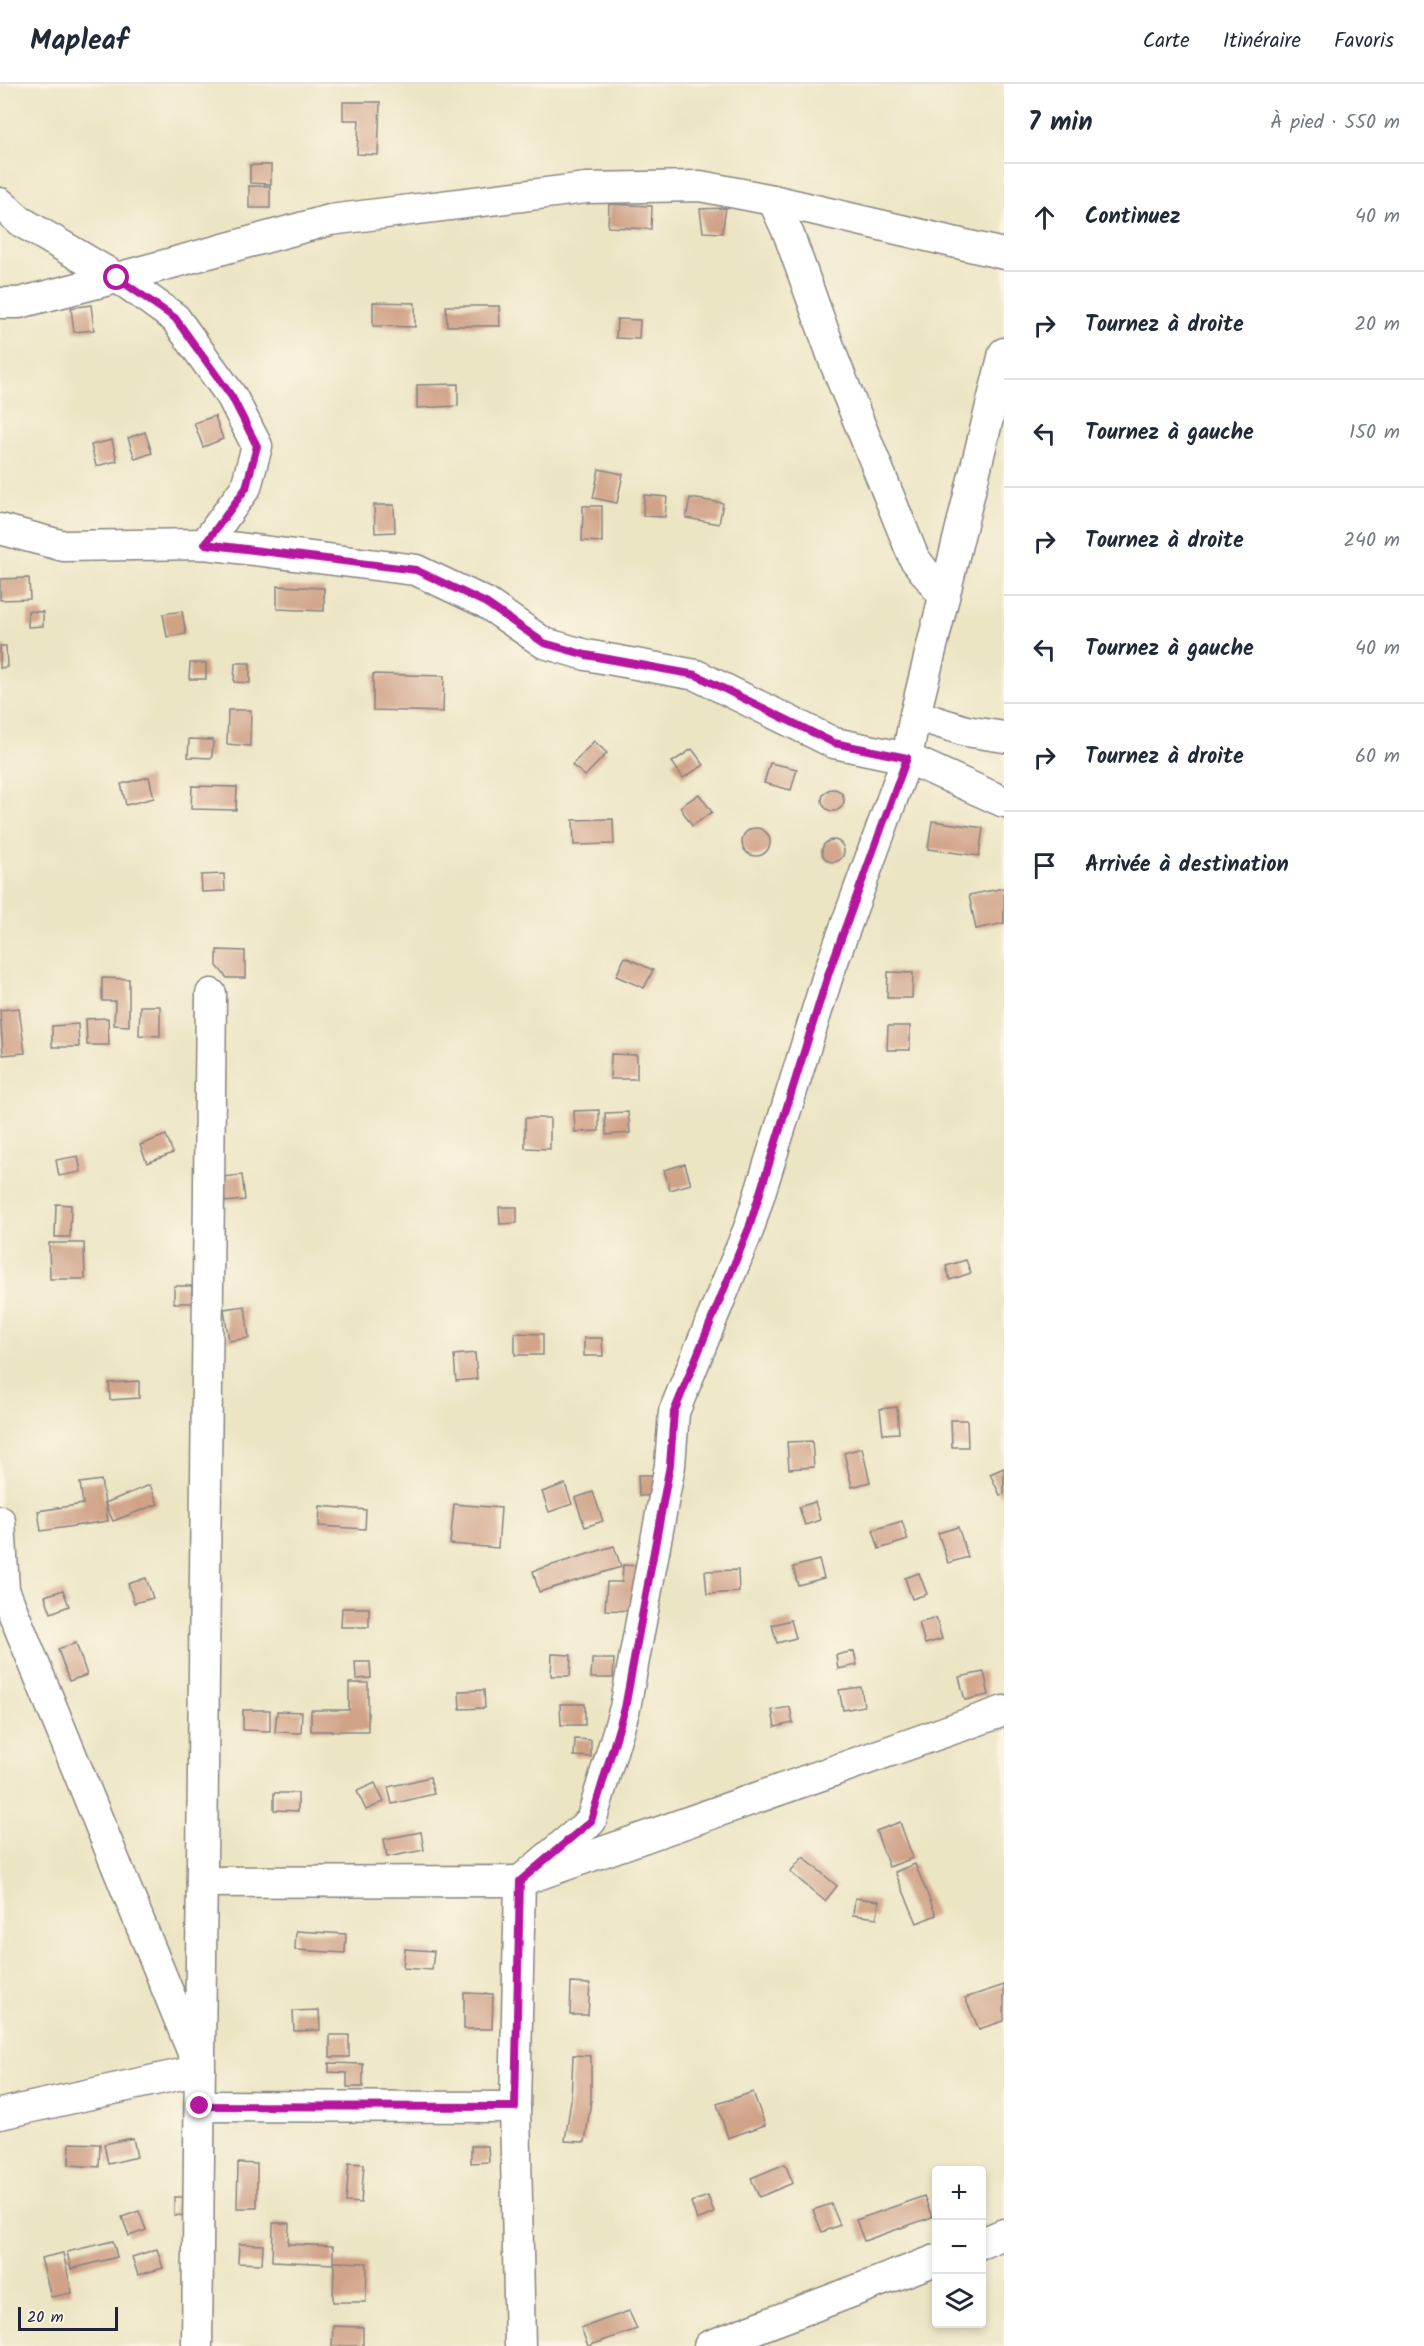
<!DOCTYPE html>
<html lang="fr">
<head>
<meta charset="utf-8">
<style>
  :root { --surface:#fff; --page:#f2f2f3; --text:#1f2937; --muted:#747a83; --line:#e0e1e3 }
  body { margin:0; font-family:Kalam,sans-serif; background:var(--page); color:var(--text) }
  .controls { position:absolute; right:18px; bottom:18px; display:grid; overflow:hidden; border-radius:6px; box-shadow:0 3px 9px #0003 }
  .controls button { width:54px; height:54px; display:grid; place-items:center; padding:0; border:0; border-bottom:2px solid var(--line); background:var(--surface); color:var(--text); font:30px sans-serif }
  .scale { position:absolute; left:18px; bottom:15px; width:100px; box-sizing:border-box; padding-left:6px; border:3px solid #22223b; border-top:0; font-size:16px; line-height:21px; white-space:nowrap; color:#22223b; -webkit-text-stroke:4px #fcf5e5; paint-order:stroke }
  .stop { position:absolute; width:18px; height:18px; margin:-14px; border:4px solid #b5179e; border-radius:50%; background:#fff }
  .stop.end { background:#b5179e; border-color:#fff; box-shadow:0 2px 6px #0008 }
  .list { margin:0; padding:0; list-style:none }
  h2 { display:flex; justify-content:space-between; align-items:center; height:78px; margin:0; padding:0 24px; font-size:26px }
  h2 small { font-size:20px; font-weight:400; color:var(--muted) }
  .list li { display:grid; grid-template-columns:39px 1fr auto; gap:18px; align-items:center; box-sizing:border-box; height:108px; padding:0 24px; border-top:2px solid var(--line) }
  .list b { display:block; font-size:22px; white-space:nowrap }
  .list em { font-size:20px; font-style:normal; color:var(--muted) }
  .icon { flex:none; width:33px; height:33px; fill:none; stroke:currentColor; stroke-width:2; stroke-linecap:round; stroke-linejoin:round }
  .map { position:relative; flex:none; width:1004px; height:2262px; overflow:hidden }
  header { display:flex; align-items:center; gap:36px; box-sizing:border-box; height:84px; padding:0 30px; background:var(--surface); border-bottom:2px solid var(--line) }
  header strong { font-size:28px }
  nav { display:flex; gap:33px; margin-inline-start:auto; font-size:21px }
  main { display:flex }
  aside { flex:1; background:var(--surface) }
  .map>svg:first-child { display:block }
  .building { fill:#d0a288 }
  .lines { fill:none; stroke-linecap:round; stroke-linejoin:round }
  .street-casing { stroke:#878480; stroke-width:33 }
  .street { stroke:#fff; stroke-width:30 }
  .route { stroke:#b5179e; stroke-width:8 }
</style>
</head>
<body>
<header>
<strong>Mapleaf</strong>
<nav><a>Carte</a><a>Itinéraire</a><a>Favoris</a></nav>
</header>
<main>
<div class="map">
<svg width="1004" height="2262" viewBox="0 0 1004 2262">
  <rect width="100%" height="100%" fill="#fcf5e5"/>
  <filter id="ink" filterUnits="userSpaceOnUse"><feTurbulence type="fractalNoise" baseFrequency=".0167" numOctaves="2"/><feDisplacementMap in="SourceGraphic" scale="12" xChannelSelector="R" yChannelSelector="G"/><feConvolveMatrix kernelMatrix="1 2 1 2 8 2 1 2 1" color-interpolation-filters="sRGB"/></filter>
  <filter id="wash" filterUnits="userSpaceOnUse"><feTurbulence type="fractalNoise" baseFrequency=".008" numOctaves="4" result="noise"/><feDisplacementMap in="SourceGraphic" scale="24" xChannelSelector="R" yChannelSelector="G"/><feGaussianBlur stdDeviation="1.35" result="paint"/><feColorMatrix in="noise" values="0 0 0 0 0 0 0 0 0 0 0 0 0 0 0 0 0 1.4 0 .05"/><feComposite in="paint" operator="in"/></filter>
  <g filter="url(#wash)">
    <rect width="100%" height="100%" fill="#ece5c4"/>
    <g id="blocks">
      <g class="building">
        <polygon points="343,18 380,18 378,71 357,70 359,36 343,36"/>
        <polygon points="250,81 271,81 271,100 250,99"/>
        <rect x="249" y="102" width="21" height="22"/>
        <polygon points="609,120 652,122 651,145 608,143"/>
        <polygon points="726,124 722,149 703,148 700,125"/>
        <polygon points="373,218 415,219 415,243 373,242"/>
        <polygon points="91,221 94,246 74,248 71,224"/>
        <polygon points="446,222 499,222 500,242 447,242"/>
        <polygon points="617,235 640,236 639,255 616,254"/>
        <polygon points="458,300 458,322 417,324 417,301"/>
        <polygon points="215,332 223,355 203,363 194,339"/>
        <polygon points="145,348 152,369 135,375 128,354"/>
        <polygon points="112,356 117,377 96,382 91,361"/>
        <polygon points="599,385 623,390 617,419 593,414"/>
        <polygon points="644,411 667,413 665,433 643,432"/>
        <polygon points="690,414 723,419 719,440 686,434"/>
        <polygon points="374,421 394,421 395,448 375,449"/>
        <polygon points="583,422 602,422 602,458 582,457"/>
        <polygon points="29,494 30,515 0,516 0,495"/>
        <polygon points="277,502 324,504 324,527 277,525"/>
        <polygon points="28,527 43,528 43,542 28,543"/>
        <polygon points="182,527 186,550 167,553 163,530"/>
        <polygon points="0,562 6,562 7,583 0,584"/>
        <polygon points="190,579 206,579 206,595 189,595"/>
        <polygon points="235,579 250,579 250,599 234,598"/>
        <polygon points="373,590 444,592 443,628 373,626"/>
        <polygon points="228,626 251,626 250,662 227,660"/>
        <polygon points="189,655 213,656 212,674 188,673"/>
        <polygon points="594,657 607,669 585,692 572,681"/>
        <polygon points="692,665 704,681 683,694 672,678"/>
        <polygon points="770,679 797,685 791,706 764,699"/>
        <polygon points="149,693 154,714 126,721 121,700"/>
        <polygon points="192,702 237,703 236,726 191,725"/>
        <circle cx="833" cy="716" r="11"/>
        <polygon points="699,710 712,728 692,742 680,723"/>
        <polygon points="613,735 614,760 574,761 573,736"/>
        <polygon points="932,737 983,744 979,772 928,765"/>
        <circle cx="756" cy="758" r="14"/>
        <circle cx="833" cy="767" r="11"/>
        <polygon points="224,790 225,807 202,808 201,791"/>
        <polygon points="1004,804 1004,839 976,845 969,811"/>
        <polygon points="217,866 245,867 245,894 227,894 217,882"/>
        <polygon points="625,873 653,886 644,904 616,892"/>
        <polygon points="888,888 913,889 912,914 887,914"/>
        <polygon points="102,894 129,895 129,942 114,941 115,917 102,917"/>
        <polygon points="140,922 160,922 160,952 139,951"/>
        <polygon points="19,924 25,969 3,971 0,926"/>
        <polygon points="108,934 109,961 87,961 86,935"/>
        <polygon points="78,940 79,963 52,963 52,942"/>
        <polygon points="888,942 910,942 910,966 887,966"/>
        <polygon points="611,970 637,971 637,995 610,995"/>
        <polygon points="599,1026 599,1047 575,1048 574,1027"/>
        <polygon points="628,1028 630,1049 606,1051 605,1029"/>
        <polygon points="525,1034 550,1034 550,1065 525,1064"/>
        <polygon points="166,1051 173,1069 147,1079 140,1061"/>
        <polygon points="78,1072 81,1088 59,1092 56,1076"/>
        <polygon points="685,1080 691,1100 670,1106 664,1086"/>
        <polygon points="242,1091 245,1116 225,1118 222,1093"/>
        <polygon points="56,1120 71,1121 70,1153 55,1153"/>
        <polygon points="499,1123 517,1123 517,1139 500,1140"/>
        <polygon points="49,1159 84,1159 85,1195 50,1195"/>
        <polygon points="966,1176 971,1189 950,1196 946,1182"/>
        <rect x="174" y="1202" width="18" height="17"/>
        <polygon points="245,1222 249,1254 229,1257 224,1225"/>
        <polygon points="515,1249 543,1250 543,1271 515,1271"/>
        <polygon points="584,1254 602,1254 603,1272 584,1272"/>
        <polygon points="475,1269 477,1295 456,1297 454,1271"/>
        <polygon points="139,1297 139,1314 110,1316 109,1299"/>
        <polygon points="897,1323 899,1349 883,1350 880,1325"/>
        <polygon points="951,1336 967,1336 968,1363 952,1363"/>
        <polygon points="812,1357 814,1383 789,1385 787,1358"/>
        <polygon points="862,1364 870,1398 852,1403 844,1369"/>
        <polygon points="1004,1384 1004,1410 1000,1411 990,1390"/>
        <polygon points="638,1391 656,1391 657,1411 639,1412"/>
        <polygon points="101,1396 108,1437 41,1447 38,1427 83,1420 80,1399"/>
        <polygon points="565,1400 572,1420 549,1428 542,1408"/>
        <polygon points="150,1401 158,1420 113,1437 105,1419"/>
        <polygon points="593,1408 603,1437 585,1443 575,1414"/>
        <polygon points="815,1418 820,1436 805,1441 799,1423"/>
        <polygon points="454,1420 501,1424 498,1464 450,1460"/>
        <polygon points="320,1422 366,1426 365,1445 319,1442"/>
        <polygon points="902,1437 908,1456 879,1465 873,1446"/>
        <polygon points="958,1443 968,1473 948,1479 938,1449"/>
        <polygon points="614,1462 621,1483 539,1508 533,1487"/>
        <polygon points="819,1476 824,1494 798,1501 793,1483"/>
        <polygon points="623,1481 640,1482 638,1527 605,1526 607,1498 622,1498"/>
        <polygon points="738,1486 739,1508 707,1510 705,1487"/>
        <polygon points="919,1489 927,1510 912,1515 905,1494"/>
        <polygon points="146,1494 153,1514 134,1519 128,1500"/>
        <polygon points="63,1506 69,1522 51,1529 45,1512"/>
        <polygon points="342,1524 369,1524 369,1543 341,1543"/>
        <polygon points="936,1534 942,1555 925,1560 919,1539"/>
        <polygon points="791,1536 796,1554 777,1559 772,1541"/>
        <polygon points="76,1559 87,1591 69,1597 58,1565"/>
        <polygon points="854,1567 857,1581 838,1585 836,1571"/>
        <polygon points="552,1570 571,1571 570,1592 551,1592"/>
        <polygon points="592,1575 614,1575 613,1594 591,1594"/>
        <polygon points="355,1578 370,1578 371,1594 356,1595"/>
        <polygon points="984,1588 989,1611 965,1616 959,1593"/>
        <polygon points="349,1599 368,1599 368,1647 311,1647 311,1626 349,1626"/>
        <polygon points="861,1603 864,1622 843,1626 839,1606"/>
        <polygon points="484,1606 485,1624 460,1625 459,1607"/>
        <polygon points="560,1620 585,1620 585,1641 561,1641"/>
        <polygon points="790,1623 793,1639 775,1643 772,1626"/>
        <polygon points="243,1626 270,1626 270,1647 243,1646"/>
        <polygon points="277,1627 302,1628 301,1649 275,1648"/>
        <polygon points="575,1655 591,1656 591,1673 574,1672"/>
        <polygon points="430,1693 434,1710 392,1720 388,1703"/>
        <polygon points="375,1699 384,1718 366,1726 357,1707"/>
        <polygon points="274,1709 298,1709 298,1727 274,1726"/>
        <polygon points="900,1738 913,1774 889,1783 876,1747"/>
        <polygon points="421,1748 424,1766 387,1773 384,1755"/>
        <polygon points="803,1773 837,1802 825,1817 790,1788"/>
        <polygon points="915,1780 936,1831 917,1839 895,1788"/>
        <polygon points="855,1814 879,1817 877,1834 853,1831"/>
        <polygon points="296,1847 346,1850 345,1869 295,1866"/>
        <polygon points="405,1865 434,1867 432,1886 403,1884"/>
        <polygon points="571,1899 590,1900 588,1931 570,1931"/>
        <polygon points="1004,1901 1004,1937 979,1945 965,1914"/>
        <polygon points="464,1909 493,1910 492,1945 464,1945"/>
        <polygon points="319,1926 320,1946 294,1947 293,1927"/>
        <rect x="330" y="1951" width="19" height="22"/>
        <polygon points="573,1971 591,1972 591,2016 585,2058 565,2057 571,2016"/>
        <polygon points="329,1979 363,1980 363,2003 347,2003 347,1989 329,1988"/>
        <polygon points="753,2008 765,2041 728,2054 717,2020"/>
        <polygon points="133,2054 137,2073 108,2080 104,2060"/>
        <polygon points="70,2059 100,2060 99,2083 69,2081"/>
        <polygon points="471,2062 488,2062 489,2078 471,2079"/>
        <polygon points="238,2079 257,2080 257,2124 237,2124"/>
        <polygon points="349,2079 364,2080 361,2119 346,2118"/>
        <polygon points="785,2080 793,2099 759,2113 751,2094"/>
        <polygon points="708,2112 714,2129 697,2136 691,2118"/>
        <polygon points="924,2112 932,2133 864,2157 856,2136"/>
        <polygon points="174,2113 193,2113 193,2132 174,2131"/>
        <polygon points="831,2120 840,2141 822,2148 813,2126"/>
        <polygon points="139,2127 146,2146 129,2152 122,2133"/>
        <polygon points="273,2139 289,2139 288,2160 333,2162 333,2180 272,2177"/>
        <polygon points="113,2157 117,2173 71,2185 67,2168"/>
        <polygon points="239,2160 263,2161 262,2180 238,2179"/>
        <polygon points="157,2165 163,2184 138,2191 132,2173"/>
        <polygon points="63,2169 72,2209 51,2213 41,2174"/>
        <polygon points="334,2178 367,2179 366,2218 333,2218"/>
        <polygon points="629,2227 637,2245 588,2262 581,2244"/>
        <polygon points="333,2242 363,2243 363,2262 332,2262"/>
      </g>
    </g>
  </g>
  <g filter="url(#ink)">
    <use href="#blocks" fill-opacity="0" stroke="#878480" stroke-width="1.5"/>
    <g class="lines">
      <g class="street-casing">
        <g id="street">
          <polyline points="773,116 1004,170"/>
          <polyline points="0,119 20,137 129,201 175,234 232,313 257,362 246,403 205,460"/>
          <polyline points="0,219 19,219 117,194 330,136 586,104 700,102 773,116 789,151 835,279 914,474 944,513"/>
          <polyline points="0,445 64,462 205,460 416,486 486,519 544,559 586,571 696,591 834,659 907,674 1004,718"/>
          <polyline points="915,631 966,647 1004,653"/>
          <polyline points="0,1437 4,1506 200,1986 0,2030"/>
          <polyline points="202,1798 520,1797 1004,1627"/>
          <polyline points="200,2022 515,2023"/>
          <polyline points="982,2159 1004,2150"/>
          <polyline points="197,2262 211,910"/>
          <polyline points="520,2262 515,2023 520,1797 591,1737 625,1624 670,1381 674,1328 749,1144 829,888 907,674 915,631 1004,269"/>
          <polyline points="709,2262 936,2176"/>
        </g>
      </g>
      <use href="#street" class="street"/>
    </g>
  </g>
  <g class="lines" filter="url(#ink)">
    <polyline class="route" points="117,194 175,234 232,313 257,362 246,404 205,460 416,486 486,519 544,559 586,571 696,591 834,659 907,674 829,888 749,1144 674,1328 670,1381 625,1624 591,1737 520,1797 515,2023 200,2022"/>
  </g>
</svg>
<div class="controls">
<button>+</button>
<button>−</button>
<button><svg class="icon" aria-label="layers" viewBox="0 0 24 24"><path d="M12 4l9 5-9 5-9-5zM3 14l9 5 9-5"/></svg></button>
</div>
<div class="scale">20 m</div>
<div class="stop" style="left:117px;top:194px"></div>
<div class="stop end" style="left:200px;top:2022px"></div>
</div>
<aside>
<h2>7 min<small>À pied · 550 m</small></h2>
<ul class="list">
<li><svg class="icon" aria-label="ahead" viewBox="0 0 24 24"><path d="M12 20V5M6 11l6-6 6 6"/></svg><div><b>Continuez</b></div><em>40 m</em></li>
<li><svg class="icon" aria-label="right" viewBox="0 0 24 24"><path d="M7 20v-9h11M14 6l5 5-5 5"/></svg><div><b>Tournez à droite</b></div><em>20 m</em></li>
<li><svg class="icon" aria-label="left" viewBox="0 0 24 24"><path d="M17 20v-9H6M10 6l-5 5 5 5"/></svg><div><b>Tournez à gauche</b></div><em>150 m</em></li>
<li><svg class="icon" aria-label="right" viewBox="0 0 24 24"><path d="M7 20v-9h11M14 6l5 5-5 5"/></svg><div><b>Tournez à droite</b></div><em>240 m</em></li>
<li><svg class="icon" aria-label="left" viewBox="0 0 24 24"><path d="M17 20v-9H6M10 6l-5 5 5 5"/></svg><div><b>Tournez à gauche</b></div><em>40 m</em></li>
<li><svg class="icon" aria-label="right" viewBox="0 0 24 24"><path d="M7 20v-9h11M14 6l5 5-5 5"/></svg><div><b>Tournez à droite</b></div><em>60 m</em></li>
<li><svg class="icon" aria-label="arrive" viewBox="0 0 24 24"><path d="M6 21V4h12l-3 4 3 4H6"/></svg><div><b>Arrivée à destination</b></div></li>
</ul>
</aside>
</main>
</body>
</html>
